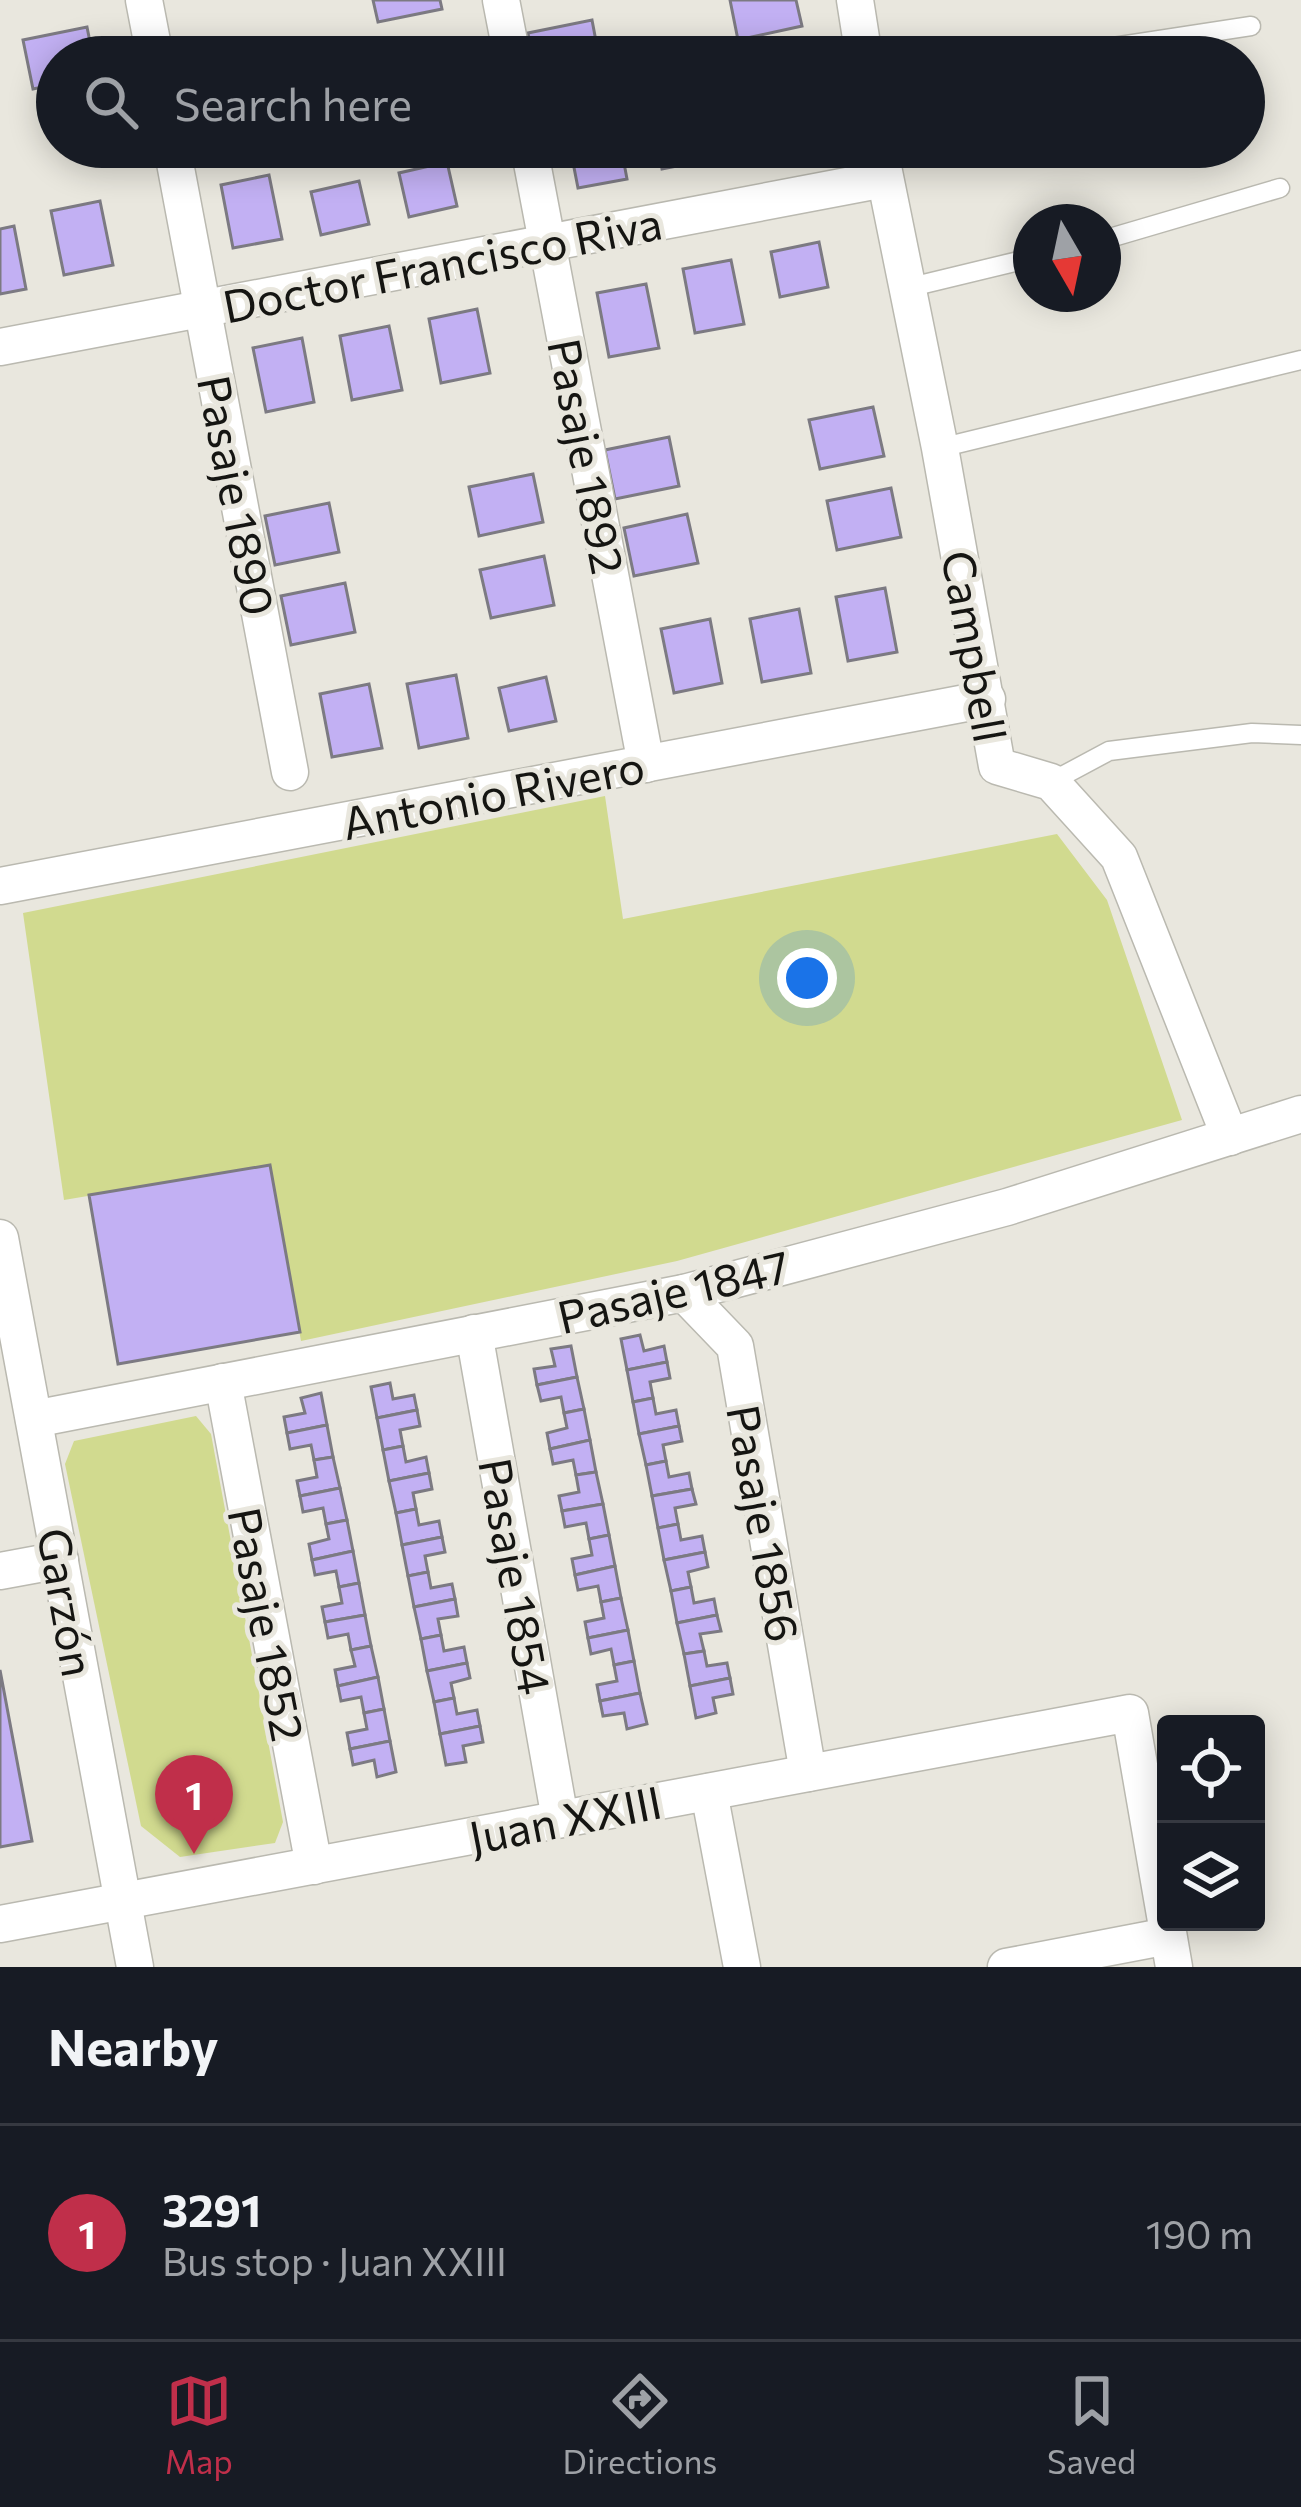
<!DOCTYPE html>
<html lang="en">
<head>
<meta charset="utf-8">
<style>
  :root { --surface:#171b24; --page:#20242c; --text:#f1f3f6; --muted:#9ea1a6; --line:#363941; --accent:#c02f4a }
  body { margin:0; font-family:Commissioner,sans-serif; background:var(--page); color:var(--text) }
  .controls { position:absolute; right:36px; bottom:36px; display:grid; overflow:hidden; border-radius:12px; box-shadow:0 6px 30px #0003 }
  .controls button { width:108px; height:108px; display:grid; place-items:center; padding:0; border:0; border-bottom:3px solid var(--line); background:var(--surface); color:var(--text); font:60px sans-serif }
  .compass { position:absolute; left:1013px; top:204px; width:108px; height:108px; border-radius:50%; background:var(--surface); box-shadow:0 6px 30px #0003; rotate:171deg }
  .you { position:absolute; left:807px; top:978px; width:42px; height:42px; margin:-30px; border:9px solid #fff; border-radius:50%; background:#1a73e8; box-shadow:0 0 0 18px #1a73e833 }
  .badge { display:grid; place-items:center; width:78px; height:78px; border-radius:50%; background:var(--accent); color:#fff; font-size:39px; font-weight:700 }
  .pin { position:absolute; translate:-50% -99px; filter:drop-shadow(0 3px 6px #0008) }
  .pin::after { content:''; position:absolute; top:63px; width:42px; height:36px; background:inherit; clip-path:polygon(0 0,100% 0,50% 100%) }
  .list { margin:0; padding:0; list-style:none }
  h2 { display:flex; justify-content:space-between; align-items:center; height:156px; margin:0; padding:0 48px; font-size:51px }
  h2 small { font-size:39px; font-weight:400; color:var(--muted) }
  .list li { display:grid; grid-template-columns:78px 1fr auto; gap:36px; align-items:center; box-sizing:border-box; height:216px; padding:0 48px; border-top:3px solid var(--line) }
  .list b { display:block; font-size:45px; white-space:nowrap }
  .list p { margin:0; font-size:39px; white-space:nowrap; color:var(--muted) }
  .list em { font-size:39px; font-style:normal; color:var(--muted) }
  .icon { flex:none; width:66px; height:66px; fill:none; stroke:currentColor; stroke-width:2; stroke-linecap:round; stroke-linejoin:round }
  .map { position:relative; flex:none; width:1301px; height:1967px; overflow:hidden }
  .search { position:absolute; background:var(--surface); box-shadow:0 6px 30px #0003; left:36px; right:36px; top:36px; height:132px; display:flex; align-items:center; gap:30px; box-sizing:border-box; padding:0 42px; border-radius:66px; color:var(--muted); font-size:45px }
  .sheet { height:372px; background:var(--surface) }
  nav { display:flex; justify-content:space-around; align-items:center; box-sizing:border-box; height:168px; border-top:3px solid var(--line); background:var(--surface); font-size:33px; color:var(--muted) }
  nav a { display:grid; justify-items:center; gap:6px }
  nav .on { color:var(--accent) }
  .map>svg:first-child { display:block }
  .green { fill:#d1da8f }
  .building { fill:#c2b0f3; stroke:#7c7a82; stroke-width:3 }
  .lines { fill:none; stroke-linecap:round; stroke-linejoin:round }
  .lane-casing { stroke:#bab9b0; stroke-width:21 }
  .street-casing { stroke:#bab9b0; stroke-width:39 }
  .lane { stroke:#fff; stroke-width:18 }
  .street { stroke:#fff; stroke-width:36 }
  .labels { text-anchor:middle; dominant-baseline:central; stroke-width:10; stroke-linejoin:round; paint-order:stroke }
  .street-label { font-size:45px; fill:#151512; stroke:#e9e7de }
</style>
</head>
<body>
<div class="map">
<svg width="1301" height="1967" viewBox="0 0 1301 1967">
  <rect width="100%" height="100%" fill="#e9e7de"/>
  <g class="green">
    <polygon points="605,796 623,919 1057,834 1107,900 1182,1120 677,1261 301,1341 270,1165 64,1200 23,913"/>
    <polygon points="196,1416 211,1434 283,1822 275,1843 180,1857 141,1826 65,1464 74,1441"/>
  </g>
  <g class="building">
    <polygon points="373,0 440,0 442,9 378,22"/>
    <polygon points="730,0 796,0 802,26 738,40"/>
    <polygon points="592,20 599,57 532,57 528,33"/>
    <polygon points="87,27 93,57 57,57 57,84 33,89 23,40"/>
    <polygon points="446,44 449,57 384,57"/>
    <polygon points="781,45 783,57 732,57 732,54"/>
    <polygon points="570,147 621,147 627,179 578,188"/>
    <polygon points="658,147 709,147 712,159 662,169"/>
    <polygon points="447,162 457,206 409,217 399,173"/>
    <polygon points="269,175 282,239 233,248 221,185"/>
    <polygon points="359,181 369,224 321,235 311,192"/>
    <polygon points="100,201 113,265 64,275 51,211"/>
    <polygon points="14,226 26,289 0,294 0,229"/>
    <polygon points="819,242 828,287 780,297 771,252"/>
    <polygon points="731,260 744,324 695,333 683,269"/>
    <polygon points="646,284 659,348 609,357 597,293"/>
    <polygon points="477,309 490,373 441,383 429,319"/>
    <polygon points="389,326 402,390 352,400 340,336"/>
    <polygon points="302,338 314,402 266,412 253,348"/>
    <polygon points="873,407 884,456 820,469 809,420"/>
    <polygon points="669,437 679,486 615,499 605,450"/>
    <polygon points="533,474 543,522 479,536 469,487"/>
    <polygon points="891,488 901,537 837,550 827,501"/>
    <polygon points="329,503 339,552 275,565 265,516"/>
    <polygon points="687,514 698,563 634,576 624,528"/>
    <polygon points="544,556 554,605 491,618 480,570"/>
    <polygon points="345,583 355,632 291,645 281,596"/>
    <polygon points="885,588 897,652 848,661 836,597"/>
    <polygon points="799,609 811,673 762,682 750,619"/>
    <polygon points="710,619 722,683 674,693 661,629"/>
    <polygon points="456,675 468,738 419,748 407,684"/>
    <polygon points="546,677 556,721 509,731 499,688"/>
    <polygon points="369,684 382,748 332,757 320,694"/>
    <polygon points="270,1165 300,1332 118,1364 89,1195"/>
    <polygon points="640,1335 644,1351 664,1346 667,1362 627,1370 621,1339"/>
    <polygon points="571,1346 577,1377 537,1385 534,1369 555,1366 551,1349"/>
    <polygon points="667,1362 670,1378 650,1382 653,1398 633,1402 627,1370"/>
    <polygon points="577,1377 584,1409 564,1413 561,1397 541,1401 537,1385"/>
    <polygon points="390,1383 393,1399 414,1395 417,1410 377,1418 371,1387"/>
    <polygon points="321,1393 327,1425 287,1433 284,1417 305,1413 301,1398"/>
    <polygon points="653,1398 656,1414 676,1410 679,1426 639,1434 633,1402"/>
    <polygon points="584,1409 590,1440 550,1449 547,1433 567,1428 564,1413"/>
    <polygon points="417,1410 420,1426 400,1430 403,1446 383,1450 377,1418"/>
    <polygon points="327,1425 333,1457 314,1460 311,1445 290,1449 287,1433"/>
    <polygon points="679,1426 682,1441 663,1445 666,1461 646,1465 639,1434"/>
    <polygon points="590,1440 596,1472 576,1475 573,1460 553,1464 550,1449"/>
    <polygon points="403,1446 406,1462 426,1457 429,1473 389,1481 383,1450"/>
    <polygon points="333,1457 340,1488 300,1496 297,1481 317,1477 314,1460"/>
    <polygon points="666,1461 669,1477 689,1473 692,1489 652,1496 646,1465"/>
    <polygon points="596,1472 603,1504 562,1511 559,1496 579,1492 576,1475"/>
    <polygon points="429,1473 432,1489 413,1493 416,1509 396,1513 389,1481"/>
    <polygon points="340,1488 347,1520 326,1524 323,1508 303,1512 300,1496"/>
    <polygon points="692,1489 696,1504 675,1508 678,1524 658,1528 652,1496"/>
    <polygon points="603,1504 609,1535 589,1539 586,1523 565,1527 562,1511"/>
    <polygon points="416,1509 419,1525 439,1521 442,1537 402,1545 396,1513"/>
    <polygon points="347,1520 353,1551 312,1560 309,1544 329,1539 326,1524"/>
    <polygon points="678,1524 681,1540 702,1536 705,1552 664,1560 658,1528"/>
    <polygon points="609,1535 615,1566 575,1575 572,1559 592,1555 589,1539"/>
    <polygon points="442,1537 445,1552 425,1556 428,1572 408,1576 402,1545"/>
    <polygon points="353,1551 359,1583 339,1587 336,1571 315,1575 312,1560"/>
    <polygon points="705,1552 708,1567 688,1572 691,1587 671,1591 664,1560"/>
    <polygon points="615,1566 621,1598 601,1602 598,1586 578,1590 575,1575"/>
    <polygon points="428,1572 431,1588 452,1584 455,1599 414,1607 408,1576"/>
    <polygon points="359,1583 365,1615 325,1622 322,1607 342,1603 339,1587"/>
    <polygon points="691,1587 694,1603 714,1599 717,1615 677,1623 671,1591"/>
    <polygon points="621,1598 628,1630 588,1638 585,1622 604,1618 601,1602"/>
    <polygon points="455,1599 458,1616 438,1619 441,1635 421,1639 414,1607"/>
    <polygon points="365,1615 371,1646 351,1650 348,1634 328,1638 325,1622"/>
    <polygon points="717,1615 721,1631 700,1634 704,1651 684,1654 677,1623"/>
    <polygon points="628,1630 634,1661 614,1665 611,1649 591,1654 588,1638"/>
    <polygon points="441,1635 444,1651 464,1647 467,1663 427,1671 421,1639"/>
    <polygon points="371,1646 378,1677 338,1686 335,1670 355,1666 351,1650"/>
    <polygon points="704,1651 707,1666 727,1663 730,1678 690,1686 684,1654"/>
    <polygon points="634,1661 640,1693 600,1701 597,1685 617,1681 614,1665"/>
    <polygon points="467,1663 470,1678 451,1683 454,1698 434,1702 427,1671"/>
    <polygon points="0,1670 32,1841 0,1847"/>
    <polygon points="378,1677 384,1709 364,1713 361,1697 341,1701 338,1686"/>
    <polygon points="730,1678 733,1694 713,1698 716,1713 696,1718 690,1686"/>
    <polygon points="640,1693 647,1724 627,1729 624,1713 603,1716 600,1701"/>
    <polygon points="454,1698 457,1714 477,1710 480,1726 440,1734 434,1702"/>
    <polygon points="384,1709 390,1741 350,1749 347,1733 367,1729 364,1713"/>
    <polygon points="480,1726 483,1742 463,1746 466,1762 446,1765 440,1734"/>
    <polygon points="390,1741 396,1772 377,1777 374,1760 353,1765 350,1749"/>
  </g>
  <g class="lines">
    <g class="lane-casing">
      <g id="lane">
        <polyline points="1048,57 1251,26"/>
        <polyline points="1103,240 1280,188"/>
        <polyline points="907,288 1031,258"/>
        <polyline points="940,448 1301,360"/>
        <polyline points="1051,782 1109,751 1252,733 1301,735"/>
      </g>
    </g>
    <g class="street-casing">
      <g id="street">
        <polyline points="144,0 155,57"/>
        <polyline points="501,0 512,57"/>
        <polyline points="855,0 864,57"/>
        <polyline points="172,147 290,772"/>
        <polyline points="529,147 646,764"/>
        <polyline points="879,147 940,448 997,766 1051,782 1119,857 1230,1137"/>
        <polyline points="0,347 884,179"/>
        <polyline points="0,886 987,699"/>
        <polyline points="0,1238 135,1967"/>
        <polyline points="684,1293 735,1346 808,1773"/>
        <polyline points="474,1333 560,1819"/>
        <polyline points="223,1382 314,1866"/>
        <polyline points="34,1419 684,1293 1007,1207 1301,1114"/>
        <polyline points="0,1571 60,1560"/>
        <polyline points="709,1792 742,1967"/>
        <polyline points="0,1924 1130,1713 1174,1967"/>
        <polyline points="1006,1967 1168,1936"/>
      </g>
    </g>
    <use href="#lane" class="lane"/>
    <use href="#street" class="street"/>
  </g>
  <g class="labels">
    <g class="street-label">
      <text transform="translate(442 263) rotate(-11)">Doctor Francisco Riva</text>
      <text transform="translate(588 456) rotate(79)">Pasaje 1892</text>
      <text transform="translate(238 495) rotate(79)">Pasaje 1890</text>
      <text transform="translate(976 646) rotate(80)">Campbell</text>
      <text transform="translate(493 793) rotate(-11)">Antonio Rivero</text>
      <text transform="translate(673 1290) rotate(-13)">Pasaje 1847</text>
      <text transform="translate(765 1523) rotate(80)">Pasaje 1856</text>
      <text transform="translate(517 1576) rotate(80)">Pasaje 1854</text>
      <text transform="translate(68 1602) rotate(80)">Garzón</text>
      <text transform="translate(268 1624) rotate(79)">Pasaje 1852</text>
      <text transform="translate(565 1818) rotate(-11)">Juan XXIII</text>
    </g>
  </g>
</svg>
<div class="controls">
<button><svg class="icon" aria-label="locate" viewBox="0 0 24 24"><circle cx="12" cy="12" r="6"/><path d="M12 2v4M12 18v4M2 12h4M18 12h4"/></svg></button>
<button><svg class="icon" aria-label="layers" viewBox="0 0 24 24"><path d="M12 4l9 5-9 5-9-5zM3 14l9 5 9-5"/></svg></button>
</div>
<svg class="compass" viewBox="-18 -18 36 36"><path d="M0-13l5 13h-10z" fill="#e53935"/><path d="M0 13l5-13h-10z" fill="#9ea1a6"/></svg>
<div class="you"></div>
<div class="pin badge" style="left:194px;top:1854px">1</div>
<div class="search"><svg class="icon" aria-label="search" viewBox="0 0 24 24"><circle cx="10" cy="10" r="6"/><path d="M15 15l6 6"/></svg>Search here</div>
</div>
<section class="sheet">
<h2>Nearby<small></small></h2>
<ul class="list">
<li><span class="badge">1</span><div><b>3291</b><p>Bus stop · Juan XXIII</p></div><em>190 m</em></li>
</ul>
</section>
<nav>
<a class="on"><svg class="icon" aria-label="map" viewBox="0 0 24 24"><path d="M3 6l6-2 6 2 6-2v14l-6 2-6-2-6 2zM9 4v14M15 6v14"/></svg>Map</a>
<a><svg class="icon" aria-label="directions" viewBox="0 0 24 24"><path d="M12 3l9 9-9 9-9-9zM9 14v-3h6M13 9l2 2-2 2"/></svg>Directions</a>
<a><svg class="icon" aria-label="saved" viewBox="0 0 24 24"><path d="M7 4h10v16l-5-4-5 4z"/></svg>Saved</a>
</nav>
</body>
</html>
